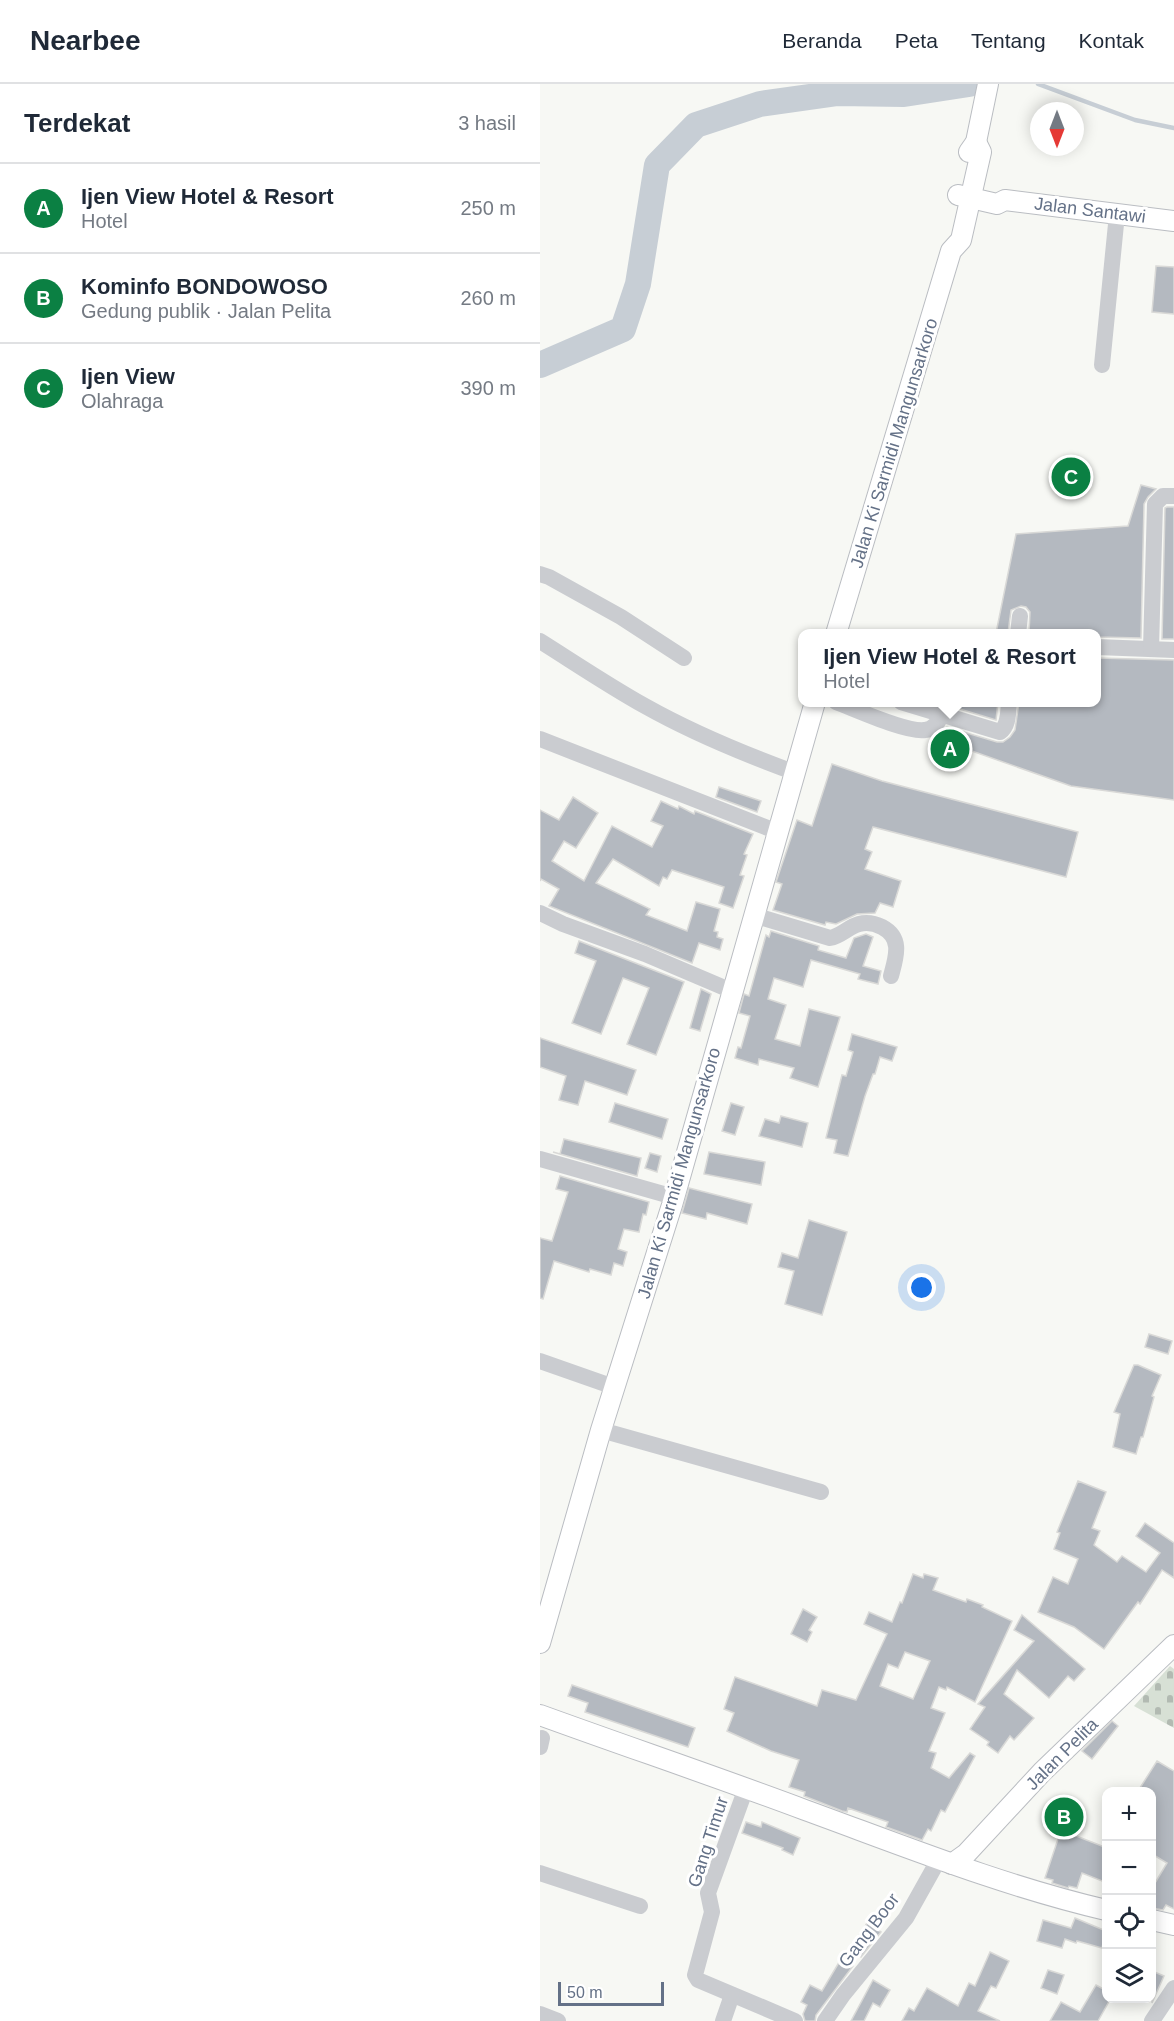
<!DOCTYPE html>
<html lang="id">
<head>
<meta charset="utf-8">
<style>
  :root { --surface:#fff; --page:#f6f6f7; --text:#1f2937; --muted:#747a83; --line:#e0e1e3; --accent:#0b8043 }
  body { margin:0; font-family:Helvetica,sans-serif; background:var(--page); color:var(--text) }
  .controls { position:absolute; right:18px; bottom:18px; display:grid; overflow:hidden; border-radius:12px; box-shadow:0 3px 15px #0003 }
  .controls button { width:54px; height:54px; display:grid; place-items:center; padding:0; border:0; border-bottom:2px solid var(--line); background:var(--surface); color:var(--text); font:30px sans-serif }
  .compass { position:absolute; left:490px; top:18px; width:54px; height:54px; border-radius:50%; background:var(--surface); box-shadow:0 3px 15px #0003; rotate:180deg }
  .scale { position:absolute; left:18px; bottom:15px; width:106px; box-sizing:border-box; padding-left:6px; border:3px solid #647187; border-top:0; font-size:16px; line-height:21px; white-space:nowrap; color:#647187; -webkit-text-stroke:4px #fff; paint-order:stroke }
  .you { position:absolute; left:382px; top:1204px; width:21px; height:21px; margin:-15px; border:4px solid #fff; border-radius:50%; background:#1a73e8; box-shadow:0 0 0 9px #1a73e833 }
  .badge { display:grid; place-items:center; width:39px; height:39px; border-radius:50%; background:var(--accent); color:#fff; font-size:20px; font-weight:700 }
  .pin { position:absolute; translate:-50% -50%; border:3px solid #fff; box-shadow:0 2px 6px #0006 }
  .popup { position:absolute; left:258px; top:545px; width:303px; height:78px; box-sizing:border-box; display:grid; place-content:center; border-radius:12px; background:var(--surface); filter:drop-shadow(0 2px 4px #0005); font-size:20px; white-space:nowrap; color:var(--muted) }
  .popup b { font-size:22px; color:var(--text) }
  .popup::after { content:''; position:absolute; left:50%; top:100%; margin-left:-12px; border:12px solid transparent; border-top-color:var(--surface) }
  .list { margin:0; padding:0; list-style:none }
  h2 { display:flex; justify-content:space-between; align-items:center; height:78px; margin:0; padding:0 24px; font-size:26px }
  h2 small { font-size:20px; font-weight:400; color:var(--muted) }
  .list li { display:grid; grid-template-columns:39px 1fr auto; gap:18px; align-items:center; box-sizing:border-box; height:90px; padding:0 24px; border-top:2px solid var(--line) }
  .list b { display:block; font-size:22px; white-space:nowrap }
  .list p { margin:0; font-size:20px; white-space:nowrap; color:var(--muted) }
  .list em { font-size:20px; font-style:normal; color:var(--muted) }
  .icon { flex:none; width:33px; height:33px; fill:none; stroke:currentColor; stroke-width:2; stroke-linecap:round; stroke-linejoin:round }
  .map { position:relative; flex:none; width:634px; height:1937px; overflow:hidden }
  header { display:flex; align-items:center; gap:36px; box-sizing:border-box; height:84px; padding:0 30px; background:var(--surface); border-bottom:2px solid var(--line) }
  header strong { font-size:28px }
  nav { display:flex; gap:33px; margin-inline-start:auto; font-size:21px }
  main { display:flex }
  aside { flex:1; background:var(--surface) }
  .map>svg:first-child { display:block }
  .cemetery { fill:url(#cemetery-stones) }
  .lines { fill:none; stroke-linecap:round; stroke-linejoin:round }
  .stream { stroke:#c7ced5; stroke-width:4.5 }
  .river { stroke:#c7ced5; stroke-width:26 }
  .building { fill:#b4b9c0; stroke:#d9d9d7; stroke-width:1.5; fill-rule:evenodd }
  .major-casing { stroke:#babdc2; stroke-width:22 }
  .minor { stroke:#caccd0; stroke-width:16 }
  .major { stroke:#fff; stroke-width:20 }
  .labels { text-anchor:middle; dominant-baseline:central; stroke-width:6; stroke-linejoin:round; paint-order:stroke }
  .street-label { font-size:18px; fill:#647187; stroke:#fff }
</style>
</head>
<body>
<header>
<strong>Nearbee</strong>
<nav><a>Beranda</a><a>Peta</a><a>Tentang</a><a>Kontak</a></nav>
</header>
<main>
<aside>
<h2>Terdekat<small>3 hasil</small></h2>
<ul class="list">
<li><span class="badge">A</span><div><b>Ijen View Hotel &amp; Resort</b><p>Hotel</p></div><em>250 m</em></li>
<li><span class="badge">B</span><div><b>Kominfo BONDOWOSO</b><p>Gedung publik · Jalan Pelita</p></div><em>260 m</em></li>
<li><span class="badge">C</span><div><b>Ijen View</b><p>Olahraga</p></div><em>390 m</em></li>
</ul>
</aside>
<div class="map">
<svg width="634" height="1937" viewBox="0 0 634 1937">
  <defs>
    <pattern id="cemetery-stones" width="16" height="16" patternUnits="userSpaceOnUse" patternTransform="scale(1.5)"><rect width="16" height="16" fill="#d7e0d5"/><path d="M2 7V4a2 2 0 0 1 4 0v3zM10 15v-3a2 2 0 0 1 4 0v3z" fill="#b2bab2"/></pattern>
  </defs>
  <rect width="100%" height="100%" fill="#f7f8f4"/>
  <polygon class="cemetery" points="630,1582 634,1585 634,1644 594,1622"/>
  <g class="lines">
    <polyline class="stream" points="498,0 595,36 634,44"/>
    <polyline class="river" points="0,281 83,245 98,200 117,81 156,41 220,20 298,9 364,10 429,0"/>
  </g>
  <g class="building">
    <polygon points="616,182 634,183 634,230 612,228"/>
    <polygon points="601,401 616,405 608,413 604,420 601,554 557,553 557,549 489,549 490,528 486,523 481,522 471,526 468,549 456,549 476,450 588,442"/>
    <polygon points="627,423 634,423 634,555 622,555 625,424"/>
    <polygon points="557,574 634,576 634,716 531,702 395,654 407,643 457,658 463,658 470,653 475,646 479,618 557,618"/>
    <polygon points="434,618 458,618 456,636 400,619 431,621"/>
    <polygon points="292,680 342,697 538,748 526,793 333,743 325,765 332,768 325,785 361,797 353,823 340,819 335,829 317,830 296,840 286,838 285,841 233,826 242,800 236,798 257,736 272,742"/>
    <polygon points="179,703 221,717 217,728 176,713"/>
    <polygon points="33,713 58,729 36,764 24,757 12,777 44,797 72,742 112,763 123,742 111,737 121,717 138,725 139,722 154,730 155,727 213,750 204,770 207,771 200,791 204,792 193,824 179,819 184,803 132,786 127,795 123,793 119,802 73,775 56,799 110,825 106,831 147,847 156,818 180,825 174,847 178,848 177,853 183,855 180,866 159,859 152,879 9,822 19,805 1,795 0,797 0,726 19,736"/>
    <polygon points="231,847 279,862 278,866 306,874 314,854 326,850 333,853 323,882 341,887 338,900 318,895 320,890 271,876 263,903 234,894 228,915 246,921 235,955 260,962 269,925 300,933 278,1003 250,994 254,984 219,975 218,981 195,974 198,963 201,964 210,932 199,929 204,910 209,912 226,851 229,853"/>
    <polygon points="39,857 144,898 116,971 87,960 109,904 83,894 61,950 32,939 56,877 35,869"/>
    <polygon points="161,905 171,910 160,947 150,944"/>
    <polygon points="312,950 357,963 352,977 340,973 335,990 333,990 325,1012 308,1072 294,1069 297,1056 286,1054 302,991 306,992 313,968 308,966"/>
    <polygon points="0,954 96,986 87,1011 45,997 38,1021 19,1016 26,992 0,983"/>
    <polygon points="75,1019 128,1035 122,1055 69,1038"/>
    <polygon points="191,1019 204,1023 195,1051 182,1047"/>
    <polygon points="241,1032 268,1039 262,1063 219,1052 225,1035 239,1039"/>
    <polygon points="24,1055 101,1074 97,1092 13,1068 20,1070"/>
    <polygon points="169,1068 225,1078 221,1101 164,1090"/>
    <polygon points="110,1069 121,1072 117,1088 105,1084"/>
    <polygon points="20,1092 109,1118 106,1131 103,1130 99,1148 84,1145 78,1165 87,1168 83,1182 74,1179 71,1191 50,1185 49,1188 14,1177 3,1215 0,1214 0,1154 12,1157 28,1108 16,1105"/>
    <polygon points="149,1104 212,1120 207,1140 167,1129 166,1135 142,1129"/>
    <polygon points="269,1136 307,1148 282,1231 245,1220 254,1187 238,1183 242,1169 258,1174"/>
    <polygon points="609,1250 632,1257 628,1270 605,1263"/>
    <polygon points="594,1281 598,1281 621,1291 612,1312 614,1313 603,1353 601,1353 596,1370 573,1363 580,1330 574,1328"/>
    <polygon points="538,1397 566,1408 552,1444 560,1447 554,1461 577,1478 582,1472 606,1488 620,1469 596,1452 605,1439 634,1459 634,1494 622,1486 600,1520 598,1518 564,1565 534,1543 498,1528 513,1493 528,1500 538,1475 514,1465 520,1449 517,1448"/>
    <path d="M373 1490 383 1494 384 1490 398 1494 393 1506 426 1518 427 1515 443 1521 442 1523 472 1537 435 1618 407 1603 406 1606 399 1603 391 1624 405 1629 389 1667 396 1669 391 1684 409 1694 430 1669 435 1672 405 1728 401 1726 391 1747 388 1745 382 1756 346 1743 348 1738 308 1724 307 1728 302 1727 264 1712 265 1708 249 1703 259 1676 231 1667 187 1647 194 1629 184 1625 195 1593 277 1622 282 1606 316 1616 347 1550 324 1540 329 1528 352 1538 360 1518 362 1519ZM365 1568 390 1577 373 1615 340 1602 348 1580 358 1584Z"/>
    <polygon points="263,1525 277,1533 269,1546 272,1548 267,1558 251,1550"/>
    <polygon points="482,1531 545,1585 534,1597 528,1592 509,1614 477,1586 464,1610 494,1634 474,1656 470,1652 458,1669 447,1661 449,1658 430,1645 445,1623 438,1620 494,1557 474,1546"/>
    <polygon points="32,1601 155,1644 148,1663 45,1628 48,1619 28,1612"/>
    <polygon points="572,1637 578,1642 552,1675 542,1667"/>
    <polygon points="617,1677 634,1687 634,1825 626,1821 623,1826 612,1824 612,1804 627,1779 612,1770 612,1707 598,1707"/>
    <polygon points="206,1738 221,1743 222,1738 260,1754 253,1771 242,1766 243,1764 202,1749"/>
    <polygon points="521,1746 567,1764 567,1799 542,1789 537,1804 529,1802 528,1804 512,1799 513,1796 505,1794"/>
    <polygon points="535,1834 566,1847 562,1864 537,1857 536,1859 525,1855 522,1864 497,1857 503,1836 531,1844"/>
    <polygon points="327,1839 341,1848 321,1873 310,1866"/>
    <polygon points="450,1868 469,1877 456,1904 451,1902 438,1927 460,1937 362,1937 369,1924 374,1927 387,1904 418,1922 429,1899 435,1902"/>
    <polygon points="301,1875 313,1882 276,1931 275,1937 265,1937 263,1930 267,1921 261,1918 270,1901 282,1907"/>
    <polygon points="508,1886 524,1891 517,1910 501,1904"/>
    <polygon points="612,1887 624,1892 612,1919"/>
    <polygon points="333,1896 350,1906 340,1923 333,1919 324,1937 311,1937"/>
    <polygon points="556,1901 567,1907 567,1914 571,1914 558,1937 510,1937 521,1918 540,1928"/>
  </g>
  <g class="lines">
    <g class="major-casing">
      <g id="major">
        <polyline points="429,68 436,58 448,0"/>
        <polyline points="418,111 457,120 465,116 634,137"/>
        <polyline points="296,550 411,167 421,156 441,68 436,58"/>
        <polyline points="0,1559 61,1346 132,1121 275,618"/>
        <path d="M0 1631C88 1663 177 1693 265 1726 364 1762 463 1802 566 1826"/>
        <polyline points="412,1780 426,1770 502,1688 634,1561"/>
        <polyline points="612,1836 634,1841"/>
      </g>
    </g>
    <g class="minor">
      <polyline points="562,281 577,130"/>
      <polyline points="0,490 9,493 81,533 144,574"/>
      <polyline points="478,550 480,532"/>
      <path d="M0 557C35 579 69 602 105 622 153 649 204 670 256 689"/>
      <polyline points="557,563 634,566"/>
      <polyline points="611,565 615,420 623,412 634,412"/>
      <path d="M296 618C315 625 367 649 385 646 394 645 398 639 401 632"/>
      <path d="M361 618 460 648C469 642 468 628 469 618"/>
      <polyline points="0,655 238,748"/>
      <polyline points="0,829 23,840 105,870 192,907"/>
      <path d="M213 831 290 854C301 852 308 843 319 840 327 838 334 839 342 843 363 854 356 873 351 892"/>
      <polyline points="0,1075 134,1113"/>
      <polyline points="0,1277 74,1303"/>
      <polyline points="61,1346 281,1408"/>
      <polyline points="0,1663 2,1654"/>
      <polyline points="206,1704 168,1809 172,1828 155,1891 158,1896 255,1937"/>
      <polyline points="0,1789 100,1822"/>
      <polyline points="0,1930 18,1937"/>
      <polyline points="183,1937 192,1911"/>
      <polyline points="285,1937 303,1911 366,1834 399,1775"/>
      <polyline points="612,1937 634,1904"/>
    </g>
    <use href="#major" class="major"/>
  </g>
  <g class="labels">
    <g class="street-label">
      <text transform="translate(550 126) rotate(7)">Jalan Santawi</text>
      <text transform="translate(354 359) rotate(-73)">Jalan Ki Sarmidi Mangunsarkoro</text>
      <text transform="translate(139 1089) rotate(-74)">Jalan Ki Sarmidi Mangunsarkoro</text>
      <text transform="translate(522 1670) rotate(-45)">Jalan Pelita</text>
      <text transform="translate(168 1758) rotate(-72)">Gang Timur</text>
      <text transform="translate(329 1846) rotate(-53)">Gang Boor</text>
    </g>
  </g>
</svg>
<div class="controls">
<button>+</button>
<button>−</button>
<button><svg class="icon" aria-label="locate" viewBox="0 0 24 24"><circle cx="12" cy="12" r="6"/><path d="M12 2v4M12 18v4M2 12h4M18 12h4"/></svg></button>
<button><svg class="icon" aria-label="layers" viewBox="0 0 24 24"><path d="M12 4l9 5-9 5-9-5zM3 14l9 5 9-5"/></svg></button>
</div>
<svg class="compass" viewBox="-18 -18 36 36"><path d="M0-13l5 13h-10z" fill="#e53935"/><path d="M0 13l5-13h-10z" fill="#747a83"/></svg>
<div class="scale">50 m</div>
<div class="you"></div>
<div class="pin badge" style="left:410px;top:665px">A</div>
<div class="popup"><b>Ijen View Hotel &amp; Resort</b>Hotel</div>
<div class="pin badge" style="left:524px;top:1733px">B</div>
<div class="pin badge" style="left:531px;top:393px">C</div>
</div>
</main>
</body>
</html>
